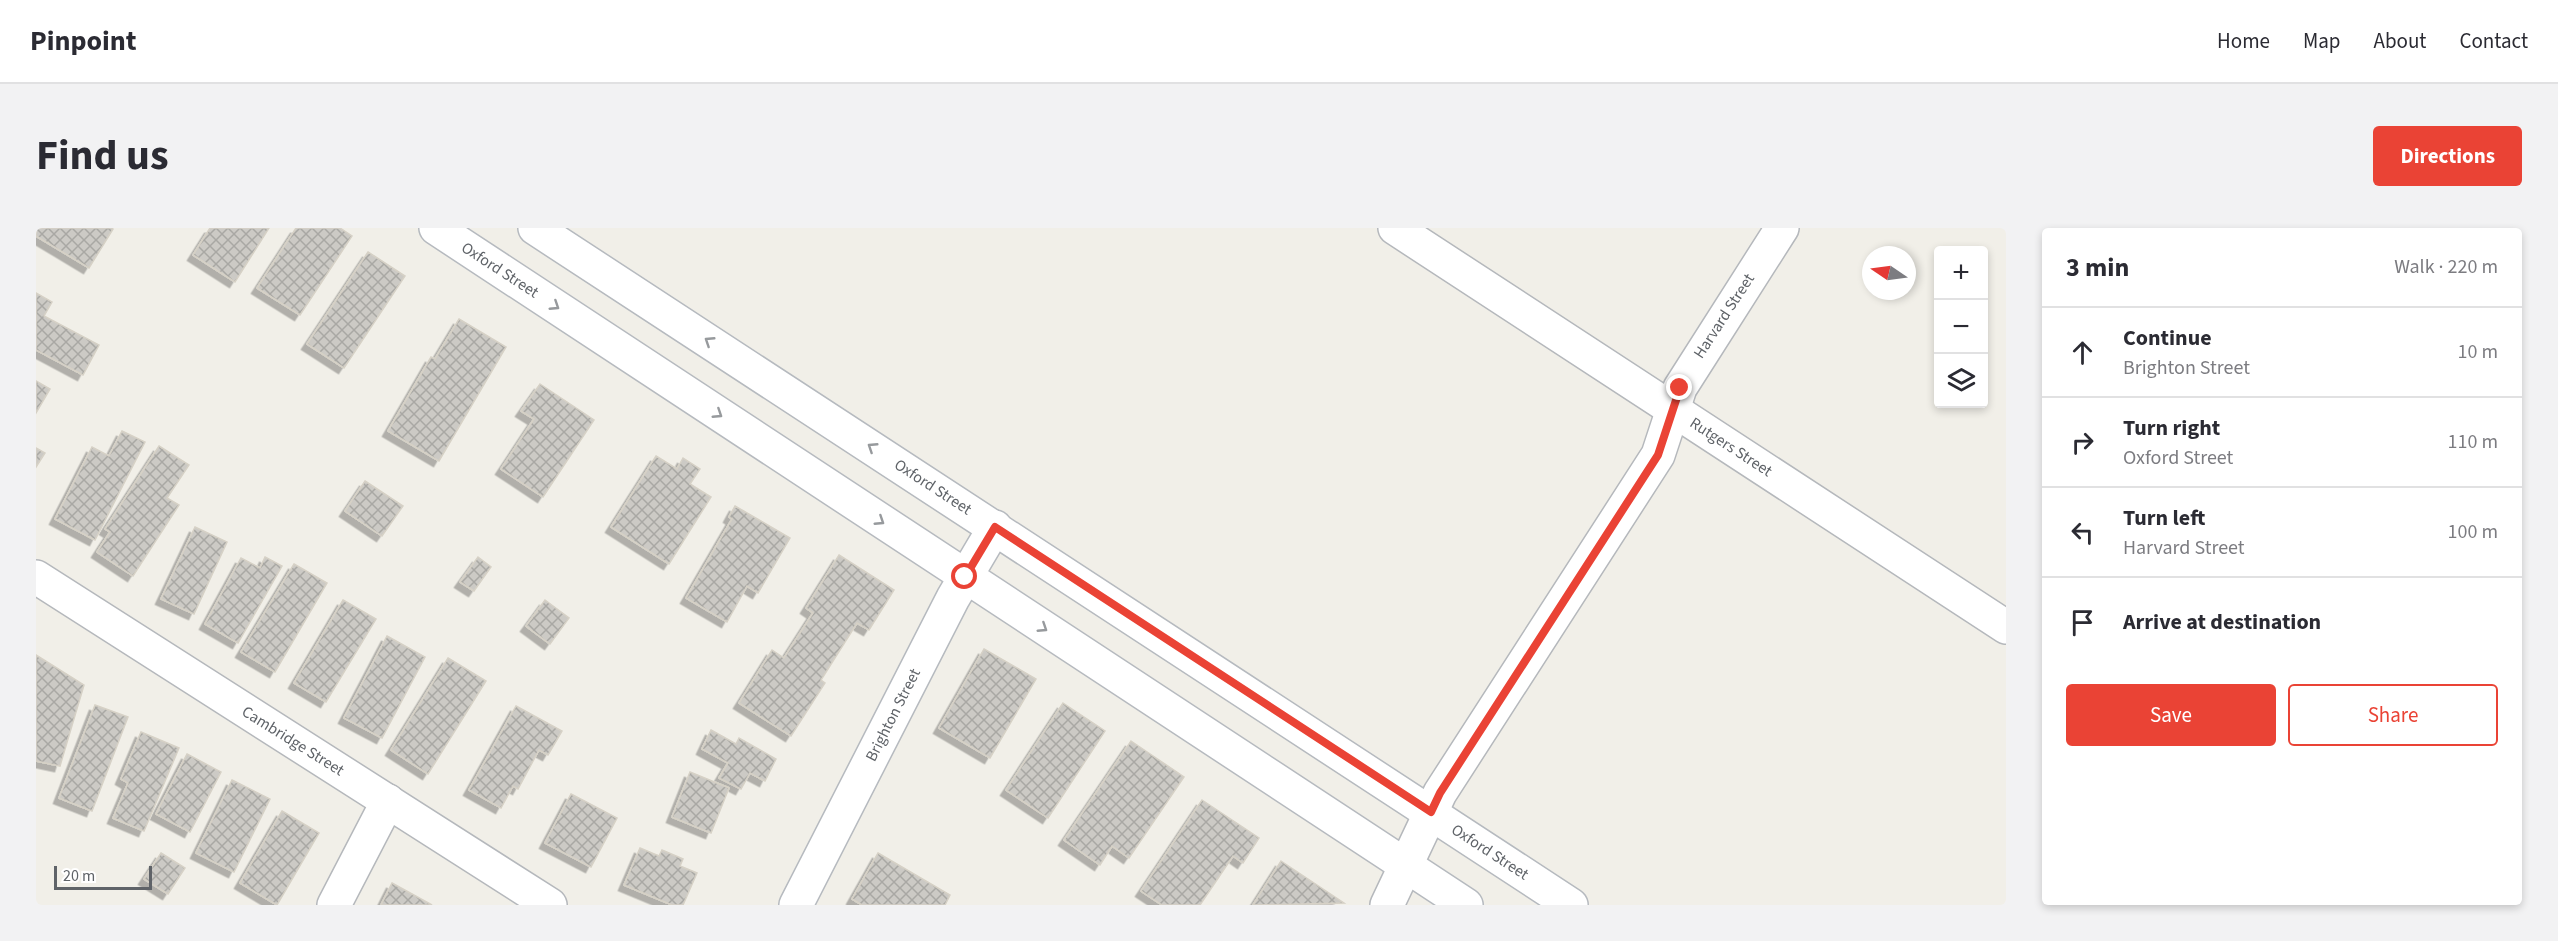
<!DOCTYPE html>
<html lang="en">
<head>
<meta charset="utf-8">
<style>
  :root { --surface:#fff; --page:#f2f2f3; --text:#2b2b33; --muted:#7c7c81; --line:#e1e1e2; --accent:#ea4335 }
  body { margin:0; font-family:"Source Sans 3",sans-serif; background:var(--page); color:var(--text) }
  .controls { position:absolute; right:18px; top:18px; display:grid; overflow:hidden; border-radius:6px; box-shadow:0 3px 9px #0003 }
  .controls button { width:54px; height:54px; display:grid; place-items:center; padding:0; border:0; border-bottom:2px solid var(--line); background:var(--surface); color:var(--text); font:30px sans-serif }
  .compass { position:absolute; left:1826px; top:18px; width:54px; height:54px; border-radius:50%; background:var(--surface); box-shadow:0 3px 9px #0003; rotate:283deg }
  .scale { position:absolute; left:18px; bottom:15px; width:98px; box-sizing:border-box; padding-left:6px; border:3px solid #5f6368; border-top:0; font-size:16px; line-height:21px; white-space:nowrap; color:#5f6368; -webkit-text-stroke:4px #fff; paint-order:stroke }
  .stop { position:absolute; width:18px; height:18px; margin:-14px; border:4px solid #ea4335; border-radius:50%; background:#fff }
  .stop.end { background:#ea4335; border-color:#fff; box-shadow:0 2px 6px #0008 }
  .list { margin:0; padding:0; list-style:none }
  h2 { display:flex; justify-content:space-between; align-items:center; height:78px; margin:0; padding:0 24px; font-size:26px }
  h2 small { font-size:20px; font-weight:400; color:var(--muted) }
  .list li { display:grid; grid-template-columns:39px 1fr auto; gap:18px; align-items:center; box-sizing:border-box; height:90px; padding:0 24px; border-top:2px solid var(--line) }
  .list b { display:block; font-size:22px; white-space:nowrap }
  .list p { margin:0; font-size:20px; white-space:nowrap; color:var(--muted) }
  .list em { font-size:20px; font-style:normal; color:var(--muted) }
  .actions { display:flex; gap:12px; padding:18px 24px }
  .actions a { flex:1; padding:14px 0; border:2px solid var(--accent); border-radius:6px; text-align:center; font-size:21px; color:var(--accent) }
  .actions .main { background:var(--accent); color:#fff }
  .icon { flex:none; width:33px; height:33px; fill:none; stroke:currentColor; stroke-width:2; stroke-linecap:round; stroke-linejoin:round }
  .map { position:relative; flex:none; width:1970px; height:677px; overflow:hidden; border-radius:6px }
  header { display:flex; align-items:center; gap:36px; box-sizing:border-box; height:84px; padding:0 30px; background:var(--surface); border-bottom:2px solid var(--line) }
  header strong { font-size:28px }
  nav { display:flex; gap:33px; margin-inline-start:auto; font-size:21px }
  .intro { display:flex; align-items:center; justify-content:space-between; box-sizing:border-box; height:144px; padding:0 36px }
  h1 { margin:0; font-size:42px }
  .button { padding:15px 27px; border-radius:6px; background:var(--accent); color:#fff; font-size:21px; font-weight:700 }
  main { display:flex; gap:36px; padding:0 36px }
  aside { flex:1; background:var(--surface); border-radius:6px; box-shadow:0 3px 9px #0003 }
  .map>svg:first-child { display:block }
  .building { fill:url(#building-cross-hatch); stroke:#d6d1c6; stroke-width:1.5; filter:url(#shadow) }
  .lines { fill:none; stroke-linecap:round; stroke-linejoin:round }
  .street-casing { stroke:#b5b8bc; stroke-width:36 }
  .secondary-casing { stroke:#b6babf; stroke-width:36 }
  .street { stroke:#fff; stroke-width:33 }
  .secondary { stroke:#fff; stroke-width:33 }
  .oneway { stroke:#979a9d }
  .route { stroke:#ea4335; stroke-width:8 }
  .labels { text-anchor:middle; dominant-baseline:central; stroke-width:5; stroke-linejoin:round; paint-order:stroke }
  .street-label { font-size:16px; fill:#5f6368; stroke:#fff }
</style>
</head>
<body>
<header>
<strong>Pinpoint</strong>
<nav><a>Home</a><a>Map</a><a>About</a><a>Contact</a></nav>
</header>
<div class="intro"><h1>Find us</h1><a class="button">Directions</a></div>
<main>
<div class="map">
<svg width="1970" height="677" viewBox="0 0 1970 677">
  <defs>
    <pattern id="building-cross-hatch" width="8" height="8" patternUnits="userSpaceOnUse" patternTransform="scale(1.5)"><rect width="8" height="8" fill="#cccac5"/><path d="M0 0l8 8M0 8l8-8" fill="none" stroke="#a9a8a4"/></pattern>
    <filter id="shadow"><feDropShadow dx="-5.5" dy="5.5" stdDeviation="0" flood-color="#0004"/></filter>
  </defs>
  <rect width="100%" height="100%" fill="#f1efe8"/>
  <g class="building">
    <polygon points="0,0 76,0 77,1 53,40 0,8"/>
    <polygon points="174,0 233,0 199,54 157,27"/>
    <polygon points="260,0 304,0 316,8 264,87 221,60"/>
    <polygon points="332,24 369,48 308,140 271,116"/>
    <polygon points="0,65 16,74 8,88 63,117 47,147 0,122"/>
    <polygon points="423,91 470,119 403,233 352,203 395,129 399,131"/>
    <polygon points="0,153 14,161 0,185"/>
    <polygon points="504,156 558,192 507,269 465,241 498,191 485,183"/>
    <polygon points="86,203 109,214 59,312 19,291 56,219 73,228"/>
    <polygon points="123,218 153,237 131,270 143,277 97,348 61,324 74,304 69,301"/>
    <polygon points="0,220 9,225 0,239"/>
    <polygon points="620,228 641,241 647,230 664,241 654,256 675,269 633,336 575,299"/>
    <polygon points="329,253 367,278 346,308 309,283"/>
    <polygon points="699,278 754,310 722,365 711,358 691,394 650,370 696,291 693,289"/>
    <polygon points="159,299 191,314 158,386 125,371"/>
    <polygon points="803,327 858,362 833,402 821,395 785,452 789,455 755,508 703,475 736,422 748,430 777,385 770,380"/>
    <polygon points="229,329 246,338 202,415 169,396 205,330 224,340"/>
    <polygon points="442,329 455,339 438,363 424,354"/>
    <polygon points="258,336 291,355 239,444 205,424"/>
    <polygon points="307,372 340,391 290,474 258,455"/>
    <polygon points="509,372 533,390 514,416 490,398"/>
    <polygon points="351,408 389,429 346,510 308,490"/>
    <polygon points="948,421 1000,451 954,530 903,500"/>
    <polygon points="0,427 48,457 24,538 0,533"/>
    <polygon points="412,430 450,453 392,546 355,522"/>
    <polygon points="1027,475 1069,503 1012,590 970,562"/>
    <polygon points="59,477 92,489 56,583 23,570"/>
    <polygon points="480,478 526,503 512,527 503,522 482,561 477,558 465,580 433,562"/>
    <polygon points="675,502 700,516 703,510 740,531 729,553 714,545 705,561 683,550 692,535 666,521"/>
    <polygon points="105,504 143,520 108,603 77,590 92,555 85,551"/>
    <polygon points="1095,513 1148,549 1093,630 1076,618 1064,637 1028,612"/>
    <polygon points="151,526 185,544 154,604 120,586"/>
    <polygon points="654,544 693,560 675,605 636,589"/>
    <polygon points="196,552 234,571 198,644 160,625"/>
    <polygon points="535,566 581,590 555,639 509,615"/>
    <polygon points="1166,572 1223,610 1207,635 1197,628 1164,677 1126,677 1105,663"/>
    <polygon points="246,583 283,605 241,677 204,655"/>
    <polygon points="604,620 623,628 626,622 647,631 644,638 661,645 647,677 636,677 588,657"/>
    <polygon points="125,625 149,640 132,666 108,651"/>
    <polygon points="842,625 914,667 909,677 826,677 816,671"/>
    <polygon points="1245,633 1308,675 1217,677"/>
    <polygon points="356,655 396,677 345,677"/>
  </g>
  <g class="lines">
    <g class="street-casing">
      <g id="street">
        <polyline points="1359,0 1970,399"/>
        <polyline points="0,349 514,677"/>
        <polyline points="298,677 352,573"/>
        <polyline points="1351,677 1404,565 1622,227 1644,160 1746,0"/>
      </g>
    </g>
    <g class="secondary-casing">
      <g id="secondary">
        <polyline points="400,0 1430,677"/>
        <polyline points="499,0 1535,677"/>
        <polyline points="760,677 917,370 959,299"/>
      </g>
    </g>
    <use href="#street" class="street"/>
    <use href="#secondary" class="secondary"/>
  </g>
  <defs><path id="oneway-chevron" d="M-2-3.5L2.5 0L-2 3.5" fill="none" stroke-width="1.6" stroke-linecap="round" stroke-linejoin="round" transform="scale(1.5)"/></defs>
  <g class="oneway">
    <use href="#oneway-chevron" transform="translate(519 78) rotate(33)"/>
    <use href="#oneway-chevron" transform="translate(673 113) rotate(-147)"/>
    <use href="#oneway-chevron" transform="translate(682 186) rotate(33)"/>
    <use href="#oneway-chevron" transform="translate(836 219) rotate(-147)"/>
    <use href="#oneway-chevron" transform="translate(844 293) rotate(33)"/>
    <use href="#oneway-chevron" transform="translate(1007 400) rotate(33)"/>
  </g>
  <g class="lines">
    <polyline class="route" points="929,349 959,299 1395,584 1404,565 1622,227 1644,160"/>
  </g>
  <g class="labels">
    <g class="street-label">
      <text transform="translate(464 42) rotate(33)">Oxford Street</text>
      <text transform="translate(1688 88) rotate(-57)">Harvard Street</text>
      <text transform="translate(1695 219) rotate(33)">Rutgers Street</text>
      <text transform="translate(897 259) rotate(33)">Oxford Street</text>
      <text transform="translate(857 487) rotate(-63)">Brighton Street</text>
      <text transform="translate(257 513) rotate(32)">Cambridge Street</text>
      <text transform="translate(1454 624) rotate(33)">Oxford Street</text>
    </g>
  </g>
</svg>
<div class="controls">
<button>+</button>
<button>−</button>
<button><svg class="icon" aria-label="layers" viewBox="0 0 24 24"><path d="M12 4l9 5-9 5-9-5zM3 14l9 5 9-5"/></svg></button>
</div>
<svg class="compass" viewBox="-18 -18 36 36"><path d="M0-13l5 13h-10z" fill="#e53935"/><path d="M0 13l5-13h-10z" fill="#7c7c81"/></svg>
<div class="scale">20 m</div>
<div class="stop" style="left:929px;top:349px"></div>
<div class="stop end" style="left:1644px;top:160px"></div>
</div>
<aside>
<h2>3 min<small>Walk · 220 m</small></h2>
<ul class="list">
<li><svg class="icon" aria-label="ahead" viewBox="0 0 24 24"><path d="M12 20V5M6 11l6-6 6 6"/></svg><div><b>Continue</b><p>Brighton Street</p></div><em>10 m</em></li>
<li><svg class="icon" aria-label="right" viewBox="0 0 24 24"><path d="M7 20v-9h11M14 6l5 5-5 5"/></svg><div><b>Turn right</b><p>Oxford Street</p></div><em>110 m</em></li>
<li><svg class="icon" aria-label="left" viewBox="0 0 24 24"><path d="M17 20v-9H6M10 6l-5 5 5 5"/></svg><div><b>Turn left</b><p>Harvard Street</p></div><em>100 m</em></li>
<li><svg class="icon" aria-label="arrive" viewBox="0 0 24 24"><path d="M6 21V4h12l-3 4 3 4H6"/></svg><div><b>Arrive at destination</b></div></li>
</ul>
<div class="actions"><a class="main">Save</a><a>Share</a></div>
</aside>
</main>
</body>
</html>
